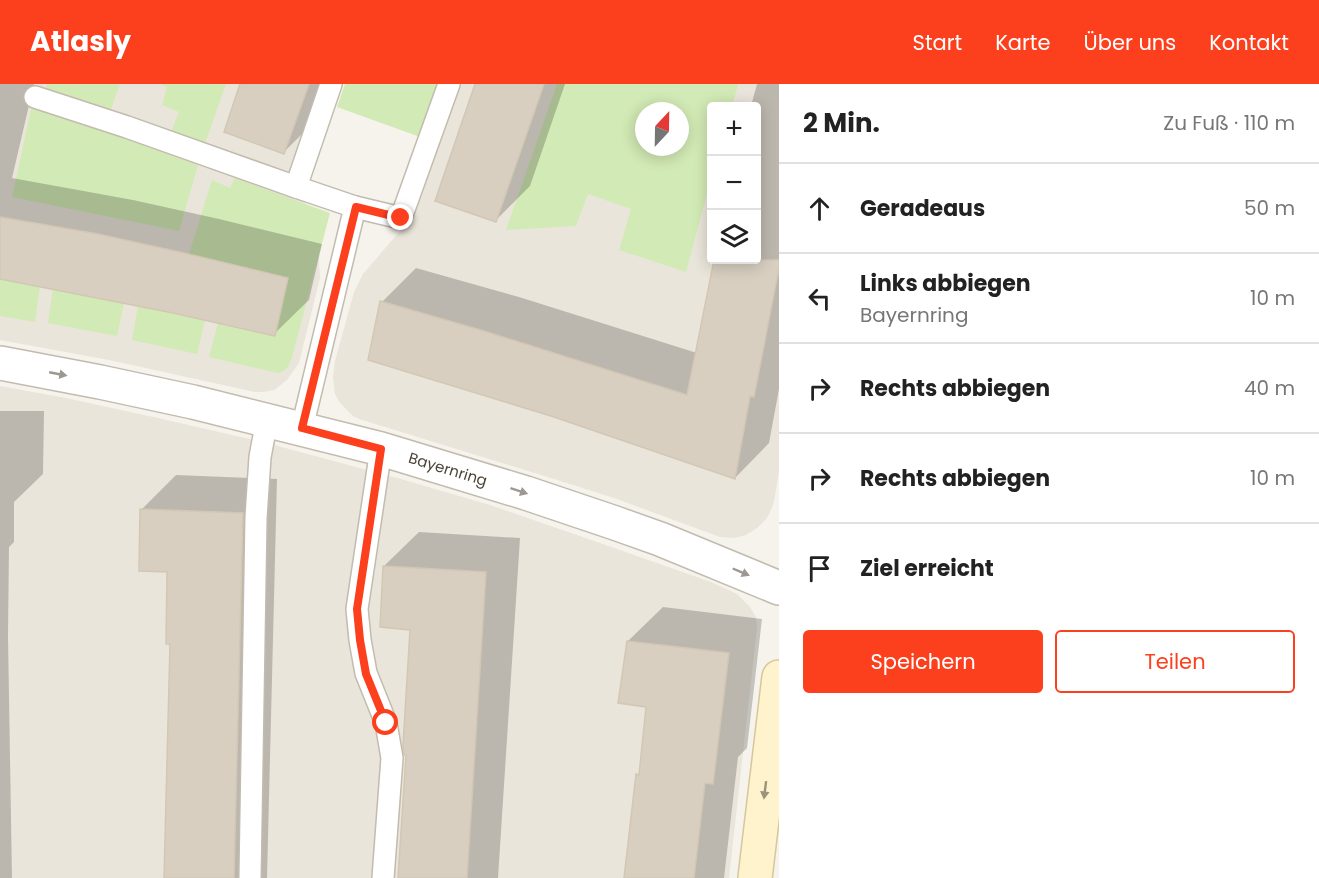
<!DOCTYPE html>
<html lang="de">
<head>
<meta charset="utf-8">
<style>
  :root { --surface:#fff; --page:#f2f2f2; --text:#222; --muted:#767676; --line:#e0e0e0; --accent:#fc3f1d }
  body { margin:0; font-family:Poppins,sans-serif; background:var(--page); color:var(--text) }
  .controls { position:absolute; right:18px; top:18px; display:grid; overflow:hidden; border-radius:6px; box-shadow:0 3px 15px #0003 }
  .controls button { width:54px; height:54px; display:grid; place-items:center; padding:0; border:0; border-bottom:2px solid var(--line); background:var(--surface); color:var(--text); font:30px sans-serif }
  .compass { position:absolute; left:635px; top:18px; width:54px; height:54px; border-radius:50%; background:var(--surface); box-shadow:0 3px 15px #0003; rotate:22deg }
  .stop { position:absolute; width:18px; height:18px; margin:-14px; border:4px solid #fc3f1d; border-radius:50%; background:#fff }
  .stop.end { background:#fc3f1d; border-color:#fff; box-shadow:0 2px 6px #0008 }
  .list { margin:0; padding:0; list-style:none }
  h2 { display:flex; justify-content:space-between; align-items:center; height:78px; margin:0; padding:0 24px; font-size:26px }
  h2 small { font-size:20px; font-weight:400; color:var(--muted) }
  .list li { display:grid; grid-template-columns:39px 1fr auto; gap:18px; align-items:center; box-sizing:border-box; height:90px; padding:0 24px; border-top:2px solid var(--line) }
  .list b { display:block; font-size:22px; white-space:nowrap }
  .list p { margin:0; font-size:20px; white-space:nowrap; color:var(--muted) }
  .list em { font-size:20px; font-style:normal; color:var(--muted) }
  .actions { display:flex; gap:12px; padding:18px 24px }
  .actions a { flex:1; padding:14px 0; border:2px solid var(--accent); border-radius:6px; text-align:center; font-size:21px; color:var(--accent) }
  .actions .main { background:var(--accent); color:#fff }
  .icon { flex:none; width:33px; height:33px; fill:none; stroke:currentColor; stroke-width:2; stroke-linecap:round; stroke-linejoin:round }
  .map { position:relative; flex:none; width:779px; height:794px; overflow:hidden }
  header { display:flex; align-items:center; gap:36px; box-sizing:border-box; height:84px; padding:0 30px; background:var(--accent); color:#fff }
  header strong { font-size:28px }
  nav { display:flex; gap:33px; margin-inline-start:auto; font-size:21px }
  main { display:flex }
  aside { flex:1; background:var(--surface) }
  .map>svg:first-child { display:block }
  .residential { fill:#eae5da; fill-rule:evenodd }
  .green { fill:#d2eab5; fill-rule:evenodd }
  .shadow { fill:#0003 }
  .building { fill:#d8cfc1; stroke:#d3c7b4; stroke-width:1.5 }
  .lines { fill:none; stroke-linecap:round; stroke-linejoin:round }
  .lane-casing { stroke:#c2bbae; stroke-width:24 }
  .street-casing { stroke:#c2bbae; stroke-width:36 }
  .secondary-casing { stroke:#d6c79b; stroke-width:36 }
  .lane { stroke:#fff; stroke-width:21 }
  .street { stroke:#fff; stroke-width:33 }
  .secondary { stroke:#fff3cd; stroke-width:33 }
  .oneway { fill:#9c9892 }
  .oneway2 { fill:#9c937c }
  .route { stroke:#fc3f1d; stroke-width:8 }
  .labels { text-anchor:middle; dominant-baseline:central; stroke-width:4.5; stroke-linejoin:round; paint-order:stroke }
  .street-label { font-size:15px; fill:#4b4439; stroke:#fff }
</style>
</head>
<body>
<header>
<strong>Atlasly</strong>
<nav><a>Start</a><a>Karte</a><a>Über uns</a><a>Kontakt</a></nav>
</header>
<main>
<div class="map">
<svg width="779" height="794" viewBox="0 0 779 794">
  <rect width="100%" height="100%" fill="#f6f3ec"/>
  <g class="residential">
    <polygon points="0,0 326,0 304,115 308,135 318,163 320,194 299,279 287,296 274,306 264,308 255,308 109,276 0,256"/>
    <path d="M461 0H779V387L774 418 770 428 767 434 757 444 746 451 734 454 720 453 614 414 554 395 359 335 353 332 340 319 335 310 333 293 335 277 354 208 363 190 412 133 421 114ZM712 22H756V176H712ZM644 27H680V63H644Z"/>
    <polygon points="0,302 66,314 158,334 263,358 401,395 490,421 600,459 711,498 737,510 750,523 756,533 757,544 729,794 0,794"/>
  </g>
  <g class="green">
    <polygon points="47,0 120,0 110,28 45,6"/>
    <polygon points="160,0 226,0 204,62 171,48 179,28 162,21 167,3"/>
    <polygon points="345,0 438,0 420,53 337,23"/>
    <path d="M557 0H738L732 22H712L711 95 686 188 619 166 631 125 588 110 576 142 506 146ZM644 27H680V63H644Z"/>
    <polygon points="32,21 198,81 179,147 12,113"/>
    <path d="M235 94 330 129 292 273C289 282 286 288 277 289L209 273 218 239 275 252 288 194 189 170 212 96 230 104Z"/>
    <polygon points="0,195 40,203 35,238 0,232"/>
    <polygon points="53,205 124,219 117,252 48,239"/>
    <polygon points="138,222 205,236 197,270 132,256"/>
  </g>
  <g class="shadow">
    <polygon points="0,0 34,0 12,94 133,116 219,135 322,160 309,216 274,250 173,227 0,194"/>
    <polygon points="242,0 330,0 318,34 284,68"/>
    <polygon points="477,0 565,0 530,102 496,136"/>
    <polygon points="757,0 779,0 779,305 769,359 735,394 551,330 382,218 416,184 519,213 697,269 716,176 756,176 756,22 751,22"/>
    <polygon points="0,327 44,327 43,390 14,418 14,458 9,463 8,552 12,794 0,794"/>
    <polygon points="176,391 277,395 267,794 167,794 171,559 168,487 142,425"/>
    <polygon points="419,448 520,454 498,794 400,794 405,712 412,544 384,482"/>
    <polygon points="663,523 762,535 747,664 738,673 724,794 626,794 637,691 641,688 648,622 628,557"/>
  </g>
  <g class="building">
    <polygon points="240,0 309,0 284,70 224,48"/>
    <polygon points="475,0 544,0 496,138 435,117"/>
    <polygon points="0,133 98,150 184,169 288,194 275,252 173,229 0,195"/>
    <polygon points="714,176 779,176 779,184 754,313 750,312 735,395 551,332 368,276 380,217 484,247 687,311"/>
    <polygon points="140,425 243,429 234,794 164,794 170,560 166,560 167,488 139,487"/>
    <polygon points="383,482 486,488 467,794 398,794 406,671 404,671 403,661 410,546 380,543"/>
    <polygon points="627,557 729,569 713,700 705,699 694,794 624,794 636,690 639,691 646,623 618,619"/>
  </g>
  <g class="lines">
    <g class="lane-casing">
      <g id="lane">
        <polyline points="331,0 296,103 355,123 401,134 449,0"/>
        <polyline points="35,13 127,43 296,103"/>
        <polyline points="302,344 355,123"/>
        <polyline points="381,365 357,525 360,556 366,589 386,639 392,674 383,794"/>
        <polyline points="250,794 256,434 260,373 267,336"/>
      </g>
    </g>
    <g class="street-casing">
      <polyline id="street" points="0,279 100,298 193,318 381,365 526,409 615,439 660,455 779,504"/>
    </g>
    <g class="secondary-casing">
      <polyline id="secondary" points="755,794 779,593"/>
    </g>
    <use href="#lane" class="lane"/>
    <use href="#street" class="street"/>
    <use href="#secondary" class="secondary"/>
  </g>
  <defs><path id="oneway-solid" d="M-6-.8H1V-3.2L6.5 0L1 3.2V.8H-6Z" transform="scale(1.5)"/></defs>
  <g class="oneway">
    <use href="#oneway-solid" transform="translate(58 290) rotate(11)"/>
    <use href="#oneway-solid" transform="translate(519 407) rotate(18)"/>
    <use href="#oneway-solid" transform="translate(741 488) rotate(23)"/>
  </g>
  <use class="oneway2" href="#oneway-solid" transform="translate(765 706) rotate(97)"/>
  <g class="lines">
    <polyline class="route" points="386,639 366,590 360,556 357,525 381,365 302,344 356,123 401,134"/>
  </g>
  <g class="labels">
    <g class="street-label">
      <text transform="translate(448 385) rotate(17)">Bayernring</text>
    </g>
  </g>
</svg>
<div class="controls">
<button>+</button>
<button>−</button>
<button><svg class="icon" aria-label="layers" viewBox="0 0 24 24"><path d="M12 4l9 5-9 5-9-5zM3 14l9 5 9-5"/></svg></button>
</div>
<svg class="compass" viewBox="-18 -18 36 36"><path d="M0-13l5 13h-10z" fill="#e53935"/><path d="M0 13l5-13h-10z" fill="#767676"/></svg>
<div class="stop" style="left:386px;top:639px"></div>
<div class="stop end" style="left:401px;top:134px"></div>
</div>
<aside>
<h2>2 Min.<small>Zu Fuß · 110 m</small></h2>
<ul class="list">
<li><svg class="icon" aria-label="ahead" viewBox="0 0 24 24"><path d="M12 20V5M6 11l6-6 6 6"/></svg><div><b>Geradeaus</b></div><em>50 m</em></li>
<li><svg class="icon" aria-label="left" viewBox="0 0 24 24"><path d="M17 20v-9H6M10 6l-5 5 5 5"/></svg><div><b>Links abbiegen</b><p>Bayernring</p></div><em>10 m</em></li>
<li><svg class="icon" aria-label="right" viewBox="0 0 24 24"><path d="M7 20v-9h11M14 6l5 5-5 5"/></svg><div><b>Rechts abbiegen</b></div><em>40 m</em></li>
<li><svg class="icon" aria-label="right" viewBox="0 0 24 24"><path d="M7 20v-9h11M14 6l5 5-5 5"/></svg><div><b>Rechts abbiegen</b></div><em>10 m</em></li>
<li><svg class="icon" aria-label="arrive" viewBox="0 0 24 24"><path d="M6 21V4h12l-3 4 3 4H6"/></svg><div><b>Ziel erreicht</b></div></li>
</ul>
<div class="actions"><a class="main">Speichern</a><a>Teilen</a></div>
</aside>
</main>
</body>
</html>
